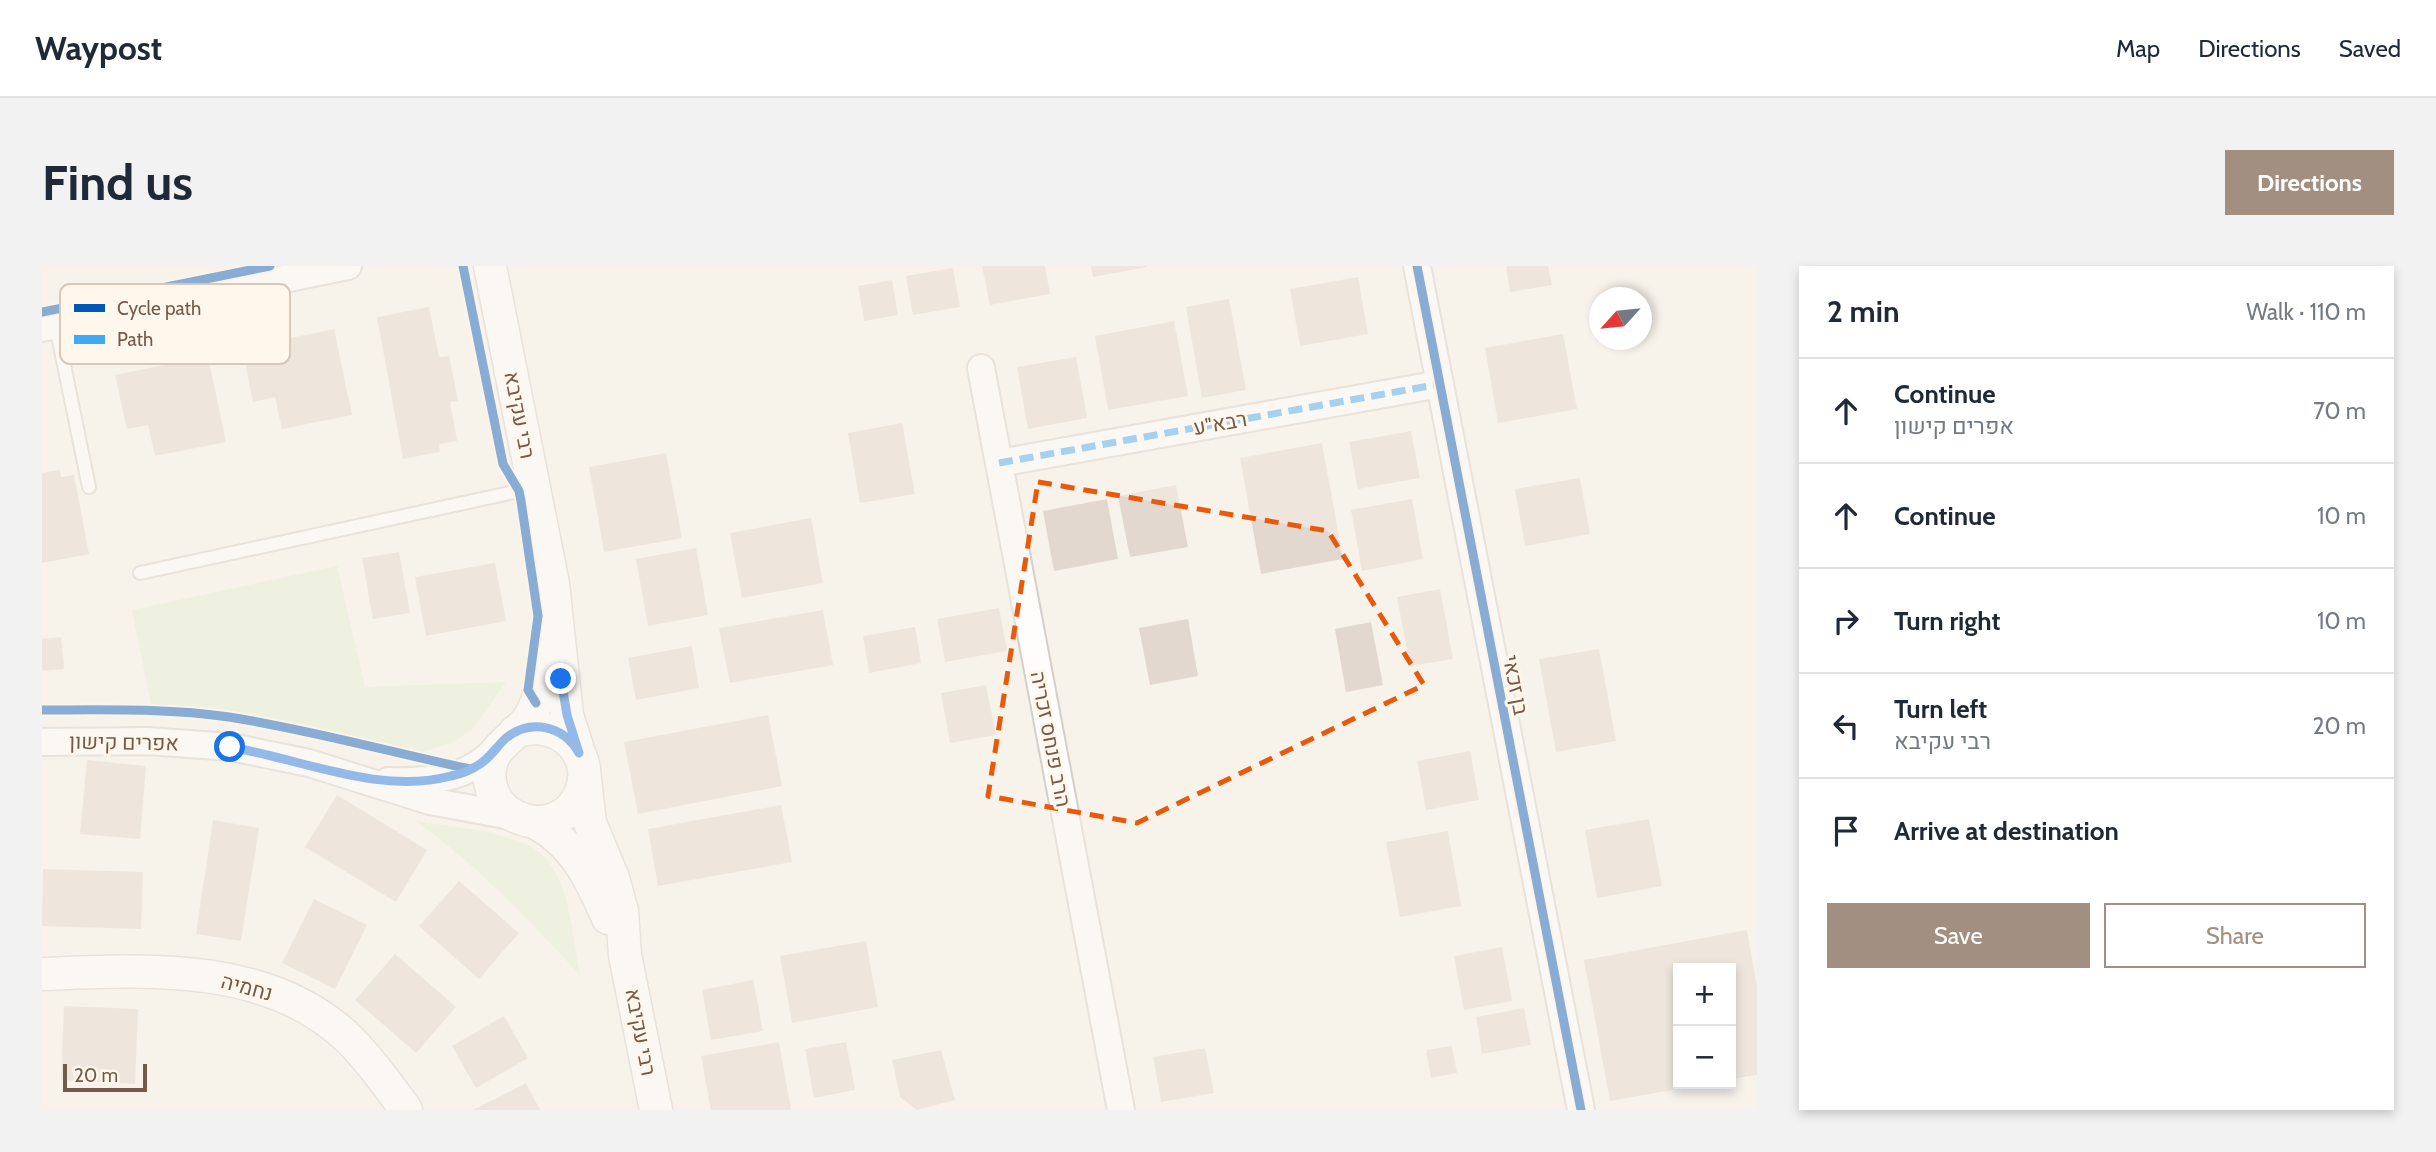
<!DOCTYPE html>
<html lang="en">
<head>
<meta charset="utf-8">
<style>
  :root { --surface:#fff; --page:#f2f2f3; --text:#1f2937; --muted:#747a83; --line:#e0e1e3; --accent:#a28f82 }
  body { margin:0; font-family:Cabin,Heebo,sans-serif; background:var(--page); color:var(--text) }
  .controls { position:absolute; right:21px; bottom:21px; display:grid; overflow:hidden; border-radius:0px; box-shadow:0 4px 10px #0003 }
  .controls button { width:63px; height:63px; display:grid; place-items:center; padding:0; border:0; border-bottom:2px solid var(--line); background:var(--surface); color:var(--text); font:35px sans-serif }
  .compass { position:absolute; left:1547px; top:21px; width:63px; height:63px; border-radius:50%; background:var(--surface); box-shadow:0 4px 10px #0003; rotate:243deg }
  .scale { position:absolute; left:21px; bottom:18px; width:84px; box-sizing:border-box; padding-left:7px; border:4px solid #755a4a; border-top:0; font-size:19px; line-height:24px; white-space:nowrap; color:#755a4a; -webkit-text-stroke:5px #fff7ec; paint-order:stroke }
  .stop { position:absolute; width:21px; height:21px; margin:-16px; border:5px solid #1a73e8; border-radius:50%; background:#fff }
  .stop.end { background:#1a73e8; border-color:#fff; box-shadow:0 2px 7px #0008 }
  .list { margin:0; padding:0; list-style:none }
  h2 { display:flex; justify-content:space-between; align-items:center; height:91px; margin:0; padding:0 28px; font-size:30px }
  h2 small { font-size:23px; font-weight:400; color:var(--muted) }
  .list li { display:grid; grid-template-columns:46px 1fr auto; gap:21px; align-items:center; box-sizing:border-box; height:105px; padding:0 28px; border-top:2px solid var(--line) }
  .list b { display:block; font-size:26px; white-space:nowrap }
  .list p { margin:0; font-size:23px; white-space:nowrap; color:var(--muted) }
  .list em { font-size:23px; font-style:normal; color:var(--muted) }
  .actions { display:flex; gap:14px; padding:21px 28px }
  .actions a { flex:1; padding:16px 0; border:2px solid var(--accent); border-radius:0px; text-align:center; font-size:24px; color:var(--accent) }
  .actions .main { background:var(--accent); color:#fff }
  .icon { flex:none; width:38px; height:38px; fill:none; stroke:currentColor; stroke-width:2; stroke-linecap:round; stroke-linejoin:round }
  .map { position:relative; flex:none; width:1715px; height:844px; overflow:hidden; border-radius:0px }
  header { display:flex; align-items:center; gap:42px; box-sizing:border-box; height:98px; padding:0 35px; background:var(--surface); border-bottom:2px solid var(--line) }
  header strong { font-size:33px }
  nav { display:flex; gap:38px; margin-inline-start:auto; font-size:24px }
  .intro { display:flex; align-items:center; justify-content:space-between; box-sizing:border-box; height:168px; padding:0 42px }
  h1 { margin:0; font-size:49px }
  .button { padding:18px 32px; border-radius:0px; background:var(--accent); color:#fff; font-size:24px; font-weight:700 }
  main { display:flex; gap:42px; padding:0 42px }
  aside { flex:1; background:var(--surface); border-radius:0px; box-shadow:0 4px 10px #0003 }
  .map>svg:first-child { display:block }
  .green { fill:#e3eed5 }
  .building { fill:#e2d8cf }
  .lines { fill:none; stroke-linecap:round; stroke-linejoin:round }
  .service-casing { stroke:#d6cfc9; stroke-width:16 }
  .minor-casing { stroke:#d6cfc9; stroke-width:30 }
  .tertiary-casing { stroke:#d6cfc9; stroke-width:35 }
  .service { stroke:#fefdfc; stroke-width:12 }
  .minor { stroke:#fefdfc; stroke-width:26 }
  .tertiary { stroke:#fefdfc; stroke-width:32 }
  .quiet { stroke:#3fa9f5; stroke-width:7; stroke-dasharray:14 7; stroke-linecap:butt }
  .cycleway-casing { stroke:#fff7ec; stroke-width:13 }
  .cycleway { stroke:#0057b8; stroke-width:9 }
  .route { stroke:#1a73e8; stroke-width:9 }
  .marked { fill:none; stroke:#e8590c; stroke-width:5; stroke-dasharray:14 9; stroke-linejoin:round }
  .labels { text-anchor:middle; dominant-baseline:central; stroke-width:6; stroke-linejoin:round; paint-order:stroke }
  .street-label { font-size:21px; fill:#755a4a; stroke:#fff7ec }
  .key { fill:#fff7ec; stroke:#d6c8bb; stroke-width:2 }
  .key-label { font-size:19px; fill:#755a4a }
</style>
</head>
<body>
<header>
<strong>Waypost</strong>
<nav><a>Map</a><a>Directions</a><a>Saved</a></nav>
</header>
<div class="intro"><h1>Find us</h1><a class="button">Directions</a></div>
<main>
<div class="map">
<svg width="1715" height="844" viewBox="0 0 1715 844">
  <rect width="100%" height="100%" fill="#f7f2ea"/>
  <g class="green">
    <polygon points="295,300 323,421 464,416 430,464 409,477 379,486 218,449 109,438 90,344"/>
    <path d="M373 555C406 561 473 565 498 587 529 615 530 671 538 709 486 653 436 599 373 555Z"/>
  </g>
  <g class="building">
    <polygon points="940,0 1003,0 1008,28 948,39"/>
    <polygon points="1049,0 1105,0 1105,1 1051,11"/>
    <polygon points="1464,0 1506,0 1510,19 1468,26"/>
    <polygon points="911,2 918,41 871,49 864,10"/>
    <polygon points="1316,11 1326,68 1258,80 1248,23"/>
    <polygon points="850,14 856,49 822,55 816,20"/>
    <polygon points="1187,33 1204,124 1160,132 1144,41"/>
    <polygon points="387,41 397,91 407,90 416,135 408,136 415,175 397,178 398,186 361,193 335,51"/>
    <polygon points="1132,55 1146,130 1066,144 1053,70"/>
    <polygon points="292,63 310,149 240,163 233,131 211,136 200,82"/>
    <polygon points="1521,68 1535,143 1456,157 1443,82"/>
    <polygon points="166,90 184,176 113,190 106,159 85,163 73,109"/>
    <polygon points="1034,91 1045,152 986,163 975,101"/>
    <polygon points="860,157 873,228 818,237 806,167"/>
    <polygon points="1369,165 1378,212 1316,223 1307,176"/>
    <polygon points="1280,177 1301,293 1219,308 1198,192"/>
    <polygon points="624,187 640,272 562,286 547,201"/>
    <polygon points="18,204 19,211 32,209 47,288 0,297 0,207"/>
    <polygon points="1538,212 1548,268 1483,280 1473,223"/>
    <polygon points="1134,219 1146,281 1088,291 1076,230"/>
    <polygon points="1065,233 1076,293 1012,305 1001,245"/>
    <polygon points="1370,233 1381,293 1320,305 1309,244"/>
    <polygon points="769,252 781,317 700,332 688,267"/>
    <polygon points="654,282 666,349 606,360 594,293"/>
    <polygon points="357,286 368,347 331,353 320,292"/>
    <polygon points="453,297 464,355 384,370 373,311"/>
    <polygon points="1398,323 1411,393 1368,400 1355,331"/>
    <polygon points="957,342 965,385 903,396 895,353"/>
    <polygon points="781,344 791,399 688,417 677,362"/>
    <polygon points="1146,353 1156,410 1108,419 1097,362"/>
    <polygon points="1329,356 1341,419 1304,426 1293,363"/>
    <polygon points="873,361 879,397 827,407 821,370"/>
    <polygon points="19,371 22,403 0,405 0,373"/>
    <polygon points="650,380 657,422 594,434 586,392"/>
    <polygon points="1557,383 1574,475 1514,486 1497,393"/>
    <polygon points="944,419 954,469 908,477 899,427"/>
    <polygon points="726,449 740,520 596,548 582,476"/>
    <polygon points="1428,485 1437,534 1384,544 1375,495"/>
    <polygon points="45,494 104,500 98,573 38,568"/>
    <polygon points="295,529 385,584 354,636 263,581"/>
    <polygon points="739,539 750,596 616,620 606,563"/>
    <polygon points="1607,553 1620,620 1555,632 1543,564"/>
    <polygon points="171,554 217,562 199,675 154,668"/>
    <polygon points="1406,565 1419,640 1358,651 1344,576"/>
    <polygon points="1,603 101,606 99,663 0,660"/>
    <polygon points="417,615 477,667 437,713 377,660"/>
    <polygon points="272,633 325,659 293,723 240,697"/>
    <polygon points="1705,664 1715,720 1715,809 1689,813 1689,702 1636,702 1636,818 1658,819 1568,835 1542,694"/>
    <polygon points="824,675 836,741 750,757 738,690"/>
    <polygon points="1460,681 1470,735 1422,744 1412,690"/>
    <polygon points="353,688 414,741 374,787 313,734"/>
    <polygon points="711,714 721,765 669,774 660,724"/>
    <polygon points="22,740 96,743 93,818 19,814"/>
    <polygon points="1482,742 1489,779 1440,788 1434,751"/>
    <polygon points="462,750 486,792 434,822 410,780"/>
    <polygon points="737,776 749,844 669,844 659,790"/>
    <polygon points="804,776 813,824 772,832 763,783"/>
    <polygon points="1410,780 1415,807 1389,812 1384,784"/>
    <polygon points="1163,782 1172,827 1119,836 1111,791"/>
    <polygon points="899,784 913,834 875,844 858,831 850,794"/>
    <polygon points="484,817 498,844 431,844"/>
  </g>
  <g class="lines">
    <g class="service-casing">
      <g id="service">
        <polyline points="14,60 47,221"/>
        <polyline points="98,307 491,222"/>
      </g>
    </g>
    <g class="minor-casing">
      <g id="minor">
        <polyline points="1375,0 1539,844"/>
        <polyline points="0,62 306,0"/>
        <polyline points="939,102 1079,844"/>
        <polyline points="957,197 1398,118"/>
        <polyline points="0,476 105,475 189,481 267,497 388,535 474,551"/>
        <path d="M346 515C387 516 428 514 456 480"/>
      </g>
    </g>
    <g class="tertiary-casing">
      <g id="tertiary">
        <polyline points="448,0 511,318 525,449 537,487"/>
        <path d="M473 466C518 449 562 494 533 537 509 571 454 556 448 516 443 481 471 475 487 452 500 432 504 403 506 380"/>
        <polyline points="543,513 548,557 571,612 580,645 583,689 614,844"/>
        <path d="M492 556C532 576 549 613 566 652"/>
        <path d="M0 708C103 704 226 695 307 773 328 794 347 820 364 844"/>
      </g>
    </g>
    <use href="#service" class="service"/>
    <use href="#minor" class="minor"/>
    <use href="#tertiary" class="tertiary"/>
    <polyline class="quiet" points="957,197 1398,118"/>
    <g class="cycleway-casing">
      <g id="cycleway">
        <polyline points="421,0 461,198 477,225 479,235 496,350 486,424 494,437"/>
        <polyline points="1375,0 1539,844"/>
        <polyline points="0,46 228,0"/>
        <path d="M0 444C62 444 125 442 187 451 269 464 348 486 428 503"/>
      </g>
    </g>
    <use href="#cycleway" class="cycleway"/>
  </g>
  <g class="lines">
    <path class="route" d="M188 481C260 493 336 529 409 510 419 508 429 504 438 498 449 491 455 480 464 472 489 452 522 460 537 487L525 449 519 413"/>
  </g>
  <path d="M0 0H1715V844H0ZM996 216 1286 265 1382 419 1095 557 946 530Z" fill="#f7f2ea" fill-opacity=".55" fill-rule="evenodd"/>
  <path class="marked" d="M996 216 1286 265 1382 419 1095 557 946 530Z"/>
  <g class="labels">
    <g class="street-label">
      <text transform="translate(478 149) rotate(79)">רבי עקיבא</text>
      <text transform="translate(1178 157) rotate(-10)">רבא"ע</text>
      <text transform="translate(1474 419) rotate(79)">בן זכאי</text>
      <text transform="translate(1009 473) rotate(79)">הרב פנחס זכריה</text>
      <text transform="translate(82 476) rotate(1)">אפרים קישון</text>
      <text transform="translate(205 721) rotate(15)">נחמיה</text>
      <text transform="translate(599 766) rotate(79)">רבי עקיבא</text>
    </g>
  </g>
  <rect x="18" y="18" width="230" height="80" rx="10" class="key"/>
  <rect x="32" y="38" width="31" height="8" fill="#0057b8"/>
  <rect x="32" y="69" width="31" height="9" fill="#3fa9f5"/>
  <g class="key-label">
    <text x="75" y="49">Cycle path</text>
    <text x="75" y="80">Path</text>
  </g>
</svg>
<div class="controls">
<button>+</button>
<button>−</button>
</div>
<svg class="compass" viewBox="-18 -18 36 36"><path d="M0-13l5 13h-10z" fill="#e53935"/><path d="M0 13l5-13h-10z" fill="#747a83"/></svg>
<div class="scale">20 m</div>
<div class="stop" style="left:188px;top:481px"></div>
<div class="stop end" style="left:519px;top:413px"></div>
</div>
<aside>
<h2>2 min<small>Walk · 110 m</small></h2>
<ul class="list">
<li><svg class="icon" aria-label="ahead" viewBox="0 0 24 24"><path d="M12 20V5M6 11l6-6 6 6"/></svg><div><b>Continue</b><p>אפרים קישון</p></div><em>70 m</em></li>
<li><svg class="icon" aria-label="ahead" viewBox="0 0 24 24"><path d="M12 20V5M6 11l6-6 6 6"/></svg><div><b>Continue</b></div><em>10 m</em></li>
<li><svg class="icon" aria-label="right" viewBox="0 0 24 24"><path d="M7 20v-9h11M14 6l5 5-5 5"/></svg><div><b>Turn right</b></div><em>10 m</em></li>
<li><svg class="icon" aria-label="left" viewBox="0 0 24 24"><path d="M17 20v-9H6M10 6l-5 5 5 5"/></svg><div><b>Turn left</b><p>רבי עקיבא</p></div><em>20 m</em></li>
<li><svg class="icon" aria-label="arrive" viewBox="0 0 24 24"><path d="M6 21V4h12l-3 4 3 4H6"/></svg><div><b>Arrive at destination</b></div></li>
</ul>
<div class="actions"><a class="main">Save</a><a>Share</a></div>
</aside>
</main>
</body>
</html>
